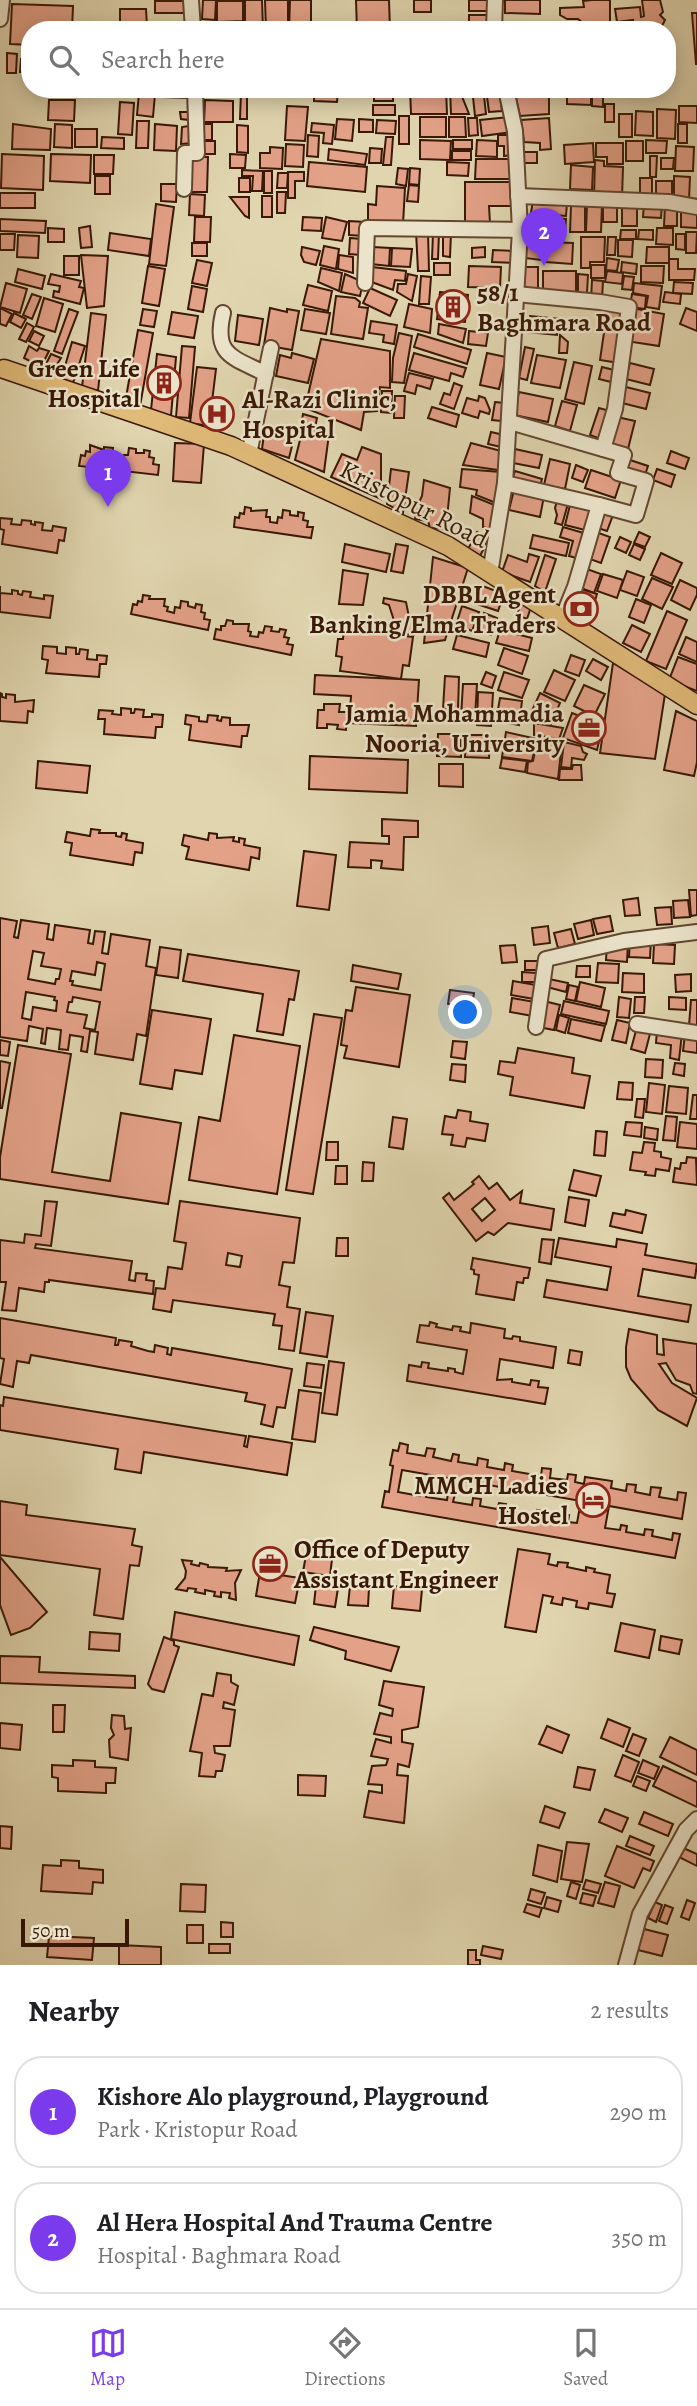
<!DOCTYPE html>
<html lang="en">
<head>
<meta charset="utf-8">
<style>
  :root { --surface:#fff; --page:#f2f2f2; --text:#202124; --muted:#757577; --line:#e0e0e0; --accent:#7c3aed }
  body { margin:0; font-family:Alegreya,serif; background:var(--page); color:var(--text) }
  .scale { position:absolute; left:21px; bottom:18px; width:108px; box-sizing:border-box; padding-left:7px; border:4px solid #391806; border-top:0; font-size:19px; line-height:24px; white-space:nowrap; color:#391806; -webkit-text-stroke:5px #ebe4cb; paint-order:stroke }
  .you { position:absolute; left:466px; top:1013px; width:24px; height:24px; margin:-18px; border:5px solid #fff; border-radius:50%; background:#1a73e8; box-shadow:0 0 0 10px #1a73e833 }
  .badge { display:grid; place-items:center; width:46px; height:46px; border-radius:50%; background:var(--accent); color:#fff; font-size:23px; font-weight:700 }
  .pin { position:absolute; translate:-50% -58px; filter:drop-shadow(0 2px 4px #0008) }
  .pin::after { content:''; position:absolute; top:37px; width:24px; height:21px; background:inherit; clip-path:polygon(0 0,100% 0,50% 100%) }
  .list { margin:0; padding:0; list-style:none }
  h2 { display:flex; justify-content:space-between; align-items:center; height:91px; margin:0; padding:0 28px; font-size:30px }
  h2 small { font-size:23px; font-weight:400; color:var(--muted) }
  .list li { display:grid; grid-template-columns:46px 1fr auto; gap:21px; align-items:center; box-sizing:border-box; height:112px; margin:0 14px 14px; padding:0 14px; border:2px solid var(--line); border-radius:28px }
  .list b { display:block; font-size:26px; white-space:nowrap }
  .list p { margin:0; font-size:23px; white-space:nowrap; color:var(--muted) }
  .list em { font-size:23px; font-style:normal; color:var(--muted) }
  .icon { flex:none; width:38px; height:38px; fill:none; stroke:currentColor; stroke-width:2; stroke-linecap:round; stroke-linejoin:round }
  .map { position:relative; flex:none; width:697px; height:1965px; overflow:hidden }
  .search { position:absolute; background:var(--surface); box-shadow:0 4px 18px #0003; left:21px; right:21px; top:21px; height:77px; display:flex; align-items:center; gap:18px; box-sizing:border-box; padding:0 24px; border-radius:28px; color:var(--muted); font-size:26px }
  .sheet { height:343px; background:var(--surface) }
  nav { display:flex; justify-content:space-around; align-items:center; box-sizing:border-box; height:98px; border-top:2px solid var(--line); background:var(--surface); font-size:19px; color:var(--muted) }
  nav a { display:grid; justify-items:center; gap:4px }
  nav .on { color:var(--accent) }
  .map>svg:first-child { display:block }
  .building { fill:#e3a188; stroke:#391806; stroke-width:2; fill-rule:evenodd }
  .lines { fill:none; stroke-linecap:round; stroke-linejoin:round }
  .minor-casing { stroke:#634730; stroke-width:18 }
  .major-casing { stroke:#391806; stroke-width:21 }
  .minor { stroke:#ebe4cb; stroke-width:14 }
  .major { stroke:#e0ba78; stroke-width:18 }
  .labels { text-anchor:middle; dominant-baseline:central; stroke-width:5; stroke-linejoin:round; paint-order:stroke }
  .poi-label { font-size:26px; font-weight:bold; fill:#391806; stroke:#ebe4cb; text-anchor:end }
  .street-label { font-size:26px; fill:#391806; stroke:#ebe4cb }
</style>
</head>
<body>
<div class="map">
<svg width="697" height="1965" viewBox="0 0 697 1965">
  <rect width="100%" height="100%" fill="#e0d5af"/>
  <filter id="stains"><feTurbulence type="fractalNoise" baseFrequency=".00286" numOctaves="4"/><feColorMatrix values="0 0 0 0 .2 0 0 0 0 .09 0 0 0 0 .02 0 0 0 .5 -.17"/></filter>
  <radialGradient id="worn" r=".72"><stop offset=".6" stop-color="#630" stop-opacity="0"/><stop offset="1" stop-color="#630" stop-opacity=".3"/></radialGradient>
  <g class="building">
    <polygon points="203,0 216,0 215,20 202,19"/>
    <polygon points="245,0 262,0 263,30 245,30"/>
    <polygon points="265,0 288,0 288,30 266,30"/>
    <polygon points="290,0 311,0 311,30 289,30"/>
    <polygon points="356,0 389,0 390,30 357,30"/>
    <rect x="414" y="0" width="17" height="12"/>
    <rect x="469" y="0" width="20" height="11"/>
    <polygon points="505,0 540,0 540,14 505,13"/>
    <polygon points="592,0 610,0 610,23 583,23 578,19 567,19 560,15 560,8 584,7 583,1"/>
    <polygon points="642,0 660,0 663,12 660,15 665,20 662,26 664,30 621,30 620,24 633,23 633,20 617,22 615,9 640,7 641,17 644,16"/>
    <rect x="155" y="1" width="33" height="12"/>
    <polygon points="217,1 243,1 243,21 217,22"/>
    <polygon points="12,4 73,6 72,30 30,30 30,45 10,44"/>
    <polygon points="120,9 146,9 147,27 120,27"/>
    <polygon points="692,13 697,13 697,64 696,64"/>
    <rect x="469" y="15" width="20" height="15"/>
    <rect x="153" y="23" width="36" height="7"/>
    <polygon points="201,24 240,25 240,30 201,30"/>
    <polygon points="7,53 17,54 16,73 7,73"/>
    <polygon points="21,59 30,59 30,73 20,72"/>
    <polygon points="161,89 191,89 191,98 161,97"/>
    <rect x="205" y="89" width="28" height="8"/>
    <rect x="374" y="89" width="19" height="12"/>
    <polygon points="410,89 446,89 447,114 411,114"/>
    <polygon points="450,89 459,89 469,114 451,114"/>
    <polygon points="486,89 499,89 502,111 489,112"/>
    <polygon points="514,89 549,89 549,114 520,116"/>
    <polygon points="592,89 603,89 603,107 592,106"/>
    <polygon points="325,90 338,90 337,102 314,101 314,93 325,93"/>
    <polygon points="567,90 591,90 591,105 567,104"/>
    <polygon points="241,92 247,92 247,119 240,119"/>
    <polygon points="139,93 155,94 153,117 137,115"/>
    <polygon points="484,96 486,114 475,116 473,97"/>
    <polygon points="49,100 75,100 74,121 48,120"/>
    <polygon points="205,100 233,101 233,122 204,122"/>
    <polygon points="120,102 134,103 132,135 118,134"/>
    <rect x="605" y="104" width="9" height="18"/>
    <rect x="373" y="105" width="22" height="10"/>
    <polygon points="287,106 308,107 305,141 285,140"/>
    <polygon points="679,106 697,106 697,123 679,122"/>
    <polygon points="657,109 676,110 675,139 657,138"/>
    <polygon points="636,111 653,112 653,136 635,135"/>
    <polygon points="180,112 193,112 194,143 181,144 182,127 189,126 189,120 181,119"/>
    <rect x="619" y="114" width="13" height="23"/>
    <rect x="399" y="116" width="10" height="28"/>
    <rect x="420" y="117" width="26" height="20"/>
    <polygon points="449,117 465,117 466,137 449,137"/>
    <polygon points="509,117 511,132 482,136 480,120"/>
    <polygon points="468,118 477,118 478,135 469,136"/>
    <polygon points="549,118 551,149 540,150 540,143 524,142 521,120"/>
    <polygon points="337,119 354,120 352,141 335,139"/>
    <polygon points="359,119 373,120 373,132 359,132"/>
    <polygon points="377,120 396,121 395,134 376,133"/>
    <polygon points="137,121 149,121 148,148 136,148"/>
    <polygon points="312,123 334,125 332,144 323,143 324,133 311,132"/>
    <polygon points="13,124 51,129 50,150 12,149"/>
    <polygon points="55,124 72,125 72,148 54,147"/>
    <polygon points="155,124 177,126 176,151 154,150"/>
    <rect x="200" y="124" width="12" height="16"/>
    <rect x="678" y="124" width="9" height="19"/>
    <polygon points="237,125 248,126 248,153 237,152"/>
    <rect x="75" y="129" width="22" height="18"/>
    <polygon points="308,135 319,136 318,157 307,156"/>
    <polygon points="498,135 511,135 512,155 504,156 504,146 498,146"/>
    <polygon points="102,137 124,138 124,149 101,148"/>
    <polygon points="386,137 393,137 391,165 383,165"/>
    <polygon points="420,140 451,141 450,160 420,159"/>
    <rect x="453" y="140" width="19" height="9"/>
    <polygon points="477,140 497,141 497,157 476,156"/>
    <polygon points="646,140 667,141 666,153 646,153"/>
    <rect x="200" y="141" width="15" height="13"/>
    <rect x="626" y="141" width="17" height="20"/>
    <polygon points="593,143 594,162 565,164 564,145"/>
    <polygon points="596,143 623,143 623,164 607,164 607,157 596,157"/>
    <polygon points="286,144 304,145 303,167 285,166"/>
    <polygon points="676,146 694,147 693,171 675,171"/>
    <polygon points="270,147 283,148 282,169 260,168 260,153 270,153"/>
    <polygon points="370,148 382,149 381,163 369,163"/>
    <polygon points="329,149 367,154 365,165 328,160"/>
    <rect x="452" y="151" width="19" height="9"/>
    <rect x="519" y="152" width="18" height="11"/>
    <polygon points="2,154 44,156 43,190 1,188"/>
    <polygon points="51,154 91,155 90,183 50,181"/>
    <polygon points="230,154 246,155 245,168 230,168"/>
    <polygon points="94,155 114,155 113,174 94,174"/>
    <polygon points="188,156 208,157 207,192 187,192"/>
    <polygon points="650,156 657,156 656,177 650,177"/>
    <polygon points="661,158 674,158 673,169 661,169"/>
    <polygon points="476,159 513,159 513,179 475,179"/>
    <polygon points="595,160 604,161 604,166 623,167 622,198 594,197"/>
    <polygon points="309,162 367,167 365,192 307,186"/>
    <polygon points="447,162 469,163 468,176 447,175"/>
    <polygon points="571,165 593,167 592,190 570,189"/>
    <polygon points="398,168 408,169 406,186 396,184"/>
    <polygon points="410,168 420,169 419,185 409,184"/>
    <polygon points="242,170 263,171 262,191 252,191 253,176 242,176"/>
    <rect x="264" y="171" width="8" height="22"/>
    <polygon points="288,172 304,172 304,181 295,181 295,198 288,198"/>
    <polygon points="278,173 288,173 287,188 277,188"/>
    <rect x="95" y="176" width="15" height="18"/>
    <polygon points="674,176 690,177 689,200 674,200"/>
    <rect x="239" y="178" width="11" height="14"/>
    <polygon points="640,178 652,178 652,198 640,197"/>
    <rect x="656" y="181" width="16" height="16"/>
    <polygon points="465,182 515,182 515,206 489,206 490,223 465,224"/>
    <polygon points="161,184 177,184 176,202 161,201"/>
    <polygon points="409,185 419,186 418,202 407,201"/>
    <polygon points="377,186 405,188 403,224 368,222 368,204 376,205"/>
    <polygon points="277,192 286,192 285,213 277,213"/>
    <rect x="0" y="193" width="35" height="15"/>
    <polygon points="190,194 205,195 204,216 189,215"/>
    <rect x="262" y="196" width="10" height="21"/>
    <polygon points="230,197 249,197 249,218 245,216"/>
    <polygon points="533,200 567,203 566,216 531,213"/>
    <polygon points="644,203 662,203 661,218 643,217"/>
    <polygon points="156,204 174,207 166,266 149,264"/>
    <polygon points="587,204 602,205 601,232 586,232"/>
    <rect x="603" y="204" width="14" height="18"/>
    <rect x="622" y="204" width="15" height="22"/>
    <polygon points="571,205 585,205 585,232 570,232"/>
    <polygon points="665,205 677,205 677,226 664,226"/>
    <polygon points="681,211 697,211 697,228 681,227"/>
    <polygon points="531,216 566,219 565,232 530,229"/>
    <polygon points="195,217 211,217 210,242 194,242"/>
    <polygon points="303,217 322,218 321,231 302,230"/>
    <polygon points="326,217 347,222 342,241 322,238"/>
    <polygon points="0,219 46,221 45,233 0,231"/>
    <polygon points="349,221 365,222 364,236 349,235"/>
    <polygon points="90,226 92,247 81,248 79,228"/>
    <polygon points="48,228 64,229 64,242 48,242"/>
    <polygon points="657,228 673,228 673,245 656,244"/>
    <polygon points="621,230 636,230 636,239 620,239"/>
    <polygon points="639,230 653,230 653,240 638,239"/>
    <polygon points="416,231 428,231 429,271 418,271"/>
    <polygon points="686,232 697,232 696,253 686,253"/>
    <polygon points="110,233 151,239 149,256 108,250"/>
    <polygon points="433,233 439,233 438,259 432,259"/>
    <polygon points="443,233 451,233 450,257 443,256"/>
    <polygon points="0,234 15,234 14,250 0,250"/>
    <polygon points="528,234 544,235 541,260 525,258"/>
    <polygon points="676,234 685,234 685,250 676,249"/>
    <polygon points="18,235 39,236 38,258 17,257"/>
    <polygon points="581,237 605,237 604,262 590,262 590,268 581,268"/>
    <polygon points="608,237 616,237 615,255 607,255"/>
    <polygon points="350,238 362,239 361,255 349,254"/>
    <polygon points="618,240 633,240 632,257 618,256"/>
    <polygon points="547,242 573,243 572,264 546,262"/>
    <rect x="192" y="243" width="15" height="13"/>
    <polygon points="324,246 339,249 336,269 320,265"/>
    <polygon points="302,247 320,251 316,265 304,262 301,255"/>
    <polygon points="373,247 390,248 389,266 371,264"/>
    <polygon points="485,247 485,257 472,258 472,248"/>
    <polygon points="647,247 669,247 669,263 646,263"/>
    <polygon points="392,248 412,249 410,267 391,266"/>
    <polygon points="493,250 514,251 514,263 492,262"/>
    <polygon points="81,255 108,256 104,306 87,308"/>
    <polygon points="339,255 353,257 353,273 338,269"/>
    <rect x="64" y="256" width="15" height="19"/>
    <polygon points="607,258 619,260 617,271 606,270"/>
    <polygon points="669,259 678,259 678,269 695,269 694,280 669,280"/>
    <polygon points="197,260 212,263 207,286 192,283"/>
    <polygon points="622,262 637,264 636,274 621,272"/>
    <rect x="434" y="263" width="16" height="12"/>
    <rect x="591" y="265" width="14" height="13"/>
    <polygon points="148,266 165,269 159,306 142,303"/>
    <polygon points="469,266 501,267 500,288 468,287"/>
    <polygon points="641,266 664,266 663,283 641,282"/>
    <polygon points="372,267 406,271 405,281 395,280 393,290 369,281"/>
    <polygon points="520,267 538,267 538,293 520,292"/>
    <polygon points="321,268 342,273 339,291 318,282"/>
    <polygon points="18,269 45,276 42,289 15,282"/>
    <polygon points="543,271 576,271 576,294 543,293"/>
    <polygon points="607,271 623,273 622,284 605,282"/>
    <polygon points="51,274 81,281 79,287 84,288 80,304 53,297 54,291 59,292 60,286 48,284"/>
    <polygon points="345,274 363,282 360,296 341,292"/>
    <polygon points="408,274 417,276 412,301 397,292 398,284 406,284"/>
    <polygon points="578,274 588,275 587,293 578,293"/>
    <polygon points="421,276 431,277 429,304 419,304"/>
    <polygon points="624,276 634,277 632,290 622,289"/>
    <polygon points="592,280 603,281 602,299 591,299"/>
    <polygon points="674,282 693,283 692,294 673,293"/>
    <polygon points="6,283 27,289 20,313 0,307"/>
    <polygon points="634,283 662,286 659,309 646,307 648,296 633,293"/>
    <polygon points="308,285 332,291 328,311 303,305"/>
    <polygon points="192,286 207,289 203,312 188,309"/>
    <polygon points="370,288 397,300 390,316 363,303"/>
    <polygon points="440,292 468,295 465,322 437,319"/>
    <polygon points="665,292 681,294 680,304 663,302"/>
    <polygon points="32,294 41,297 32,319 23,315"/>
    <polygon points="632,294 646,296 645,309 630,307"/>
    <polygon points="336,296 355,298 360,302 359,307 368,308 363,339 331,334"/>
    <polygon points="44,298 63,304 55,332 36,326"/>
    <polygon points="409,304 432,309 430,333 404,327"/>
    <polygon points="608,305 628,308 619,363 600,360"/>
    <polygon points="0,308 12,314 6,326 0,324"/>
    <polygon points="270,308 287,312 287,309 299,311 292,350 264,345"/>
    <polygon points="632,308 664,314 659,346 626,341"/>
    <polygon points="686,308 697,312 697,331 680,324"/>
    <polygon points="69,309 78,312 62,354 54,351"/>
    <polygon points="143,309 157,311 154,327 140,325"/>
    <polygon points="305,309 330,313 326,334 301,330"/>
    <polygon points="172,312 198,316 194,338 168,334"/>
    <polygon points="14,313 26,319 21,328 10,322"/>
    <polygon points="91,313 106,315 98,391 82,387"/>
    <polygon points="238,315 263,319 259,345 235,341"/>
    <polygon points="530,316 559,319 557,335 528,332"/>
    <polygon points="371,321 397,325 394,344 383,342 384,335 369,333"/>
    <polygon points="27,323 34,327 26,342 19,339"/>
    <polygon points="439,324 466,329 463,343 438,334"/>
    <polygon points="138,330 153,333 140,406 125,403"/>
    <polygon points="34,331 44,336 39,346 29,341"/>
    <polygon points="469,331 488,333 486,346 468,344"/>
    <polygon points="399,333 412,336 404,383 392,382 393,358"/>
    <polygon points="418,334 471,350 467,364 414,347"/>
    <polygon points="560,335 568,342 567,353 559,353"/>
    <polygon points="321,339 390,351 390,388 380,387 377,411 364,412 361,430 305,408"/>
    <polygon points="72,342 85,346 73,383 61,380"/>
    <polygon points="29,346 37,351 39,348 49,351 41,367 24,358"/>
    <polygon points="182,346 195,347 189,418 176,417"/>
    <polygon points="525,347 534,349 527,380 519,378"/>
    <polygon points="292,353 314,359 308,383 276,376 280,355 291,358"/>
    <polygon points="414,353 466,368 463,377 451,373 449,381 409,370"/>
    <polygon points="487,353 506,357 499,389 480,385"/>
    <polygon points="51,354 61,358 51,374 43,370"/>
    <polygon points="157,354 176,357 171,416 151,410"/>
    <polygon points="537,355 566,360 560,388 531,383"/>
    <polygon points="574,362 592,366 584,404 565,399"/>
    <polygon points="630,363 654,369 650,385 626,379"/>
    <polygon points="197,367 216,369 209,426 190,423"/>
    <polygon points="602,367 618,371 615,383 599,379"/>
    <polygon points="409,373 433,379 430,389 417,385 415,394 404,391"/>
    <polygon points="454,383 462,386 454,409 440,404 444,393 450,395"/>
    <polygon points="626,387 650,393 646,409 622,403"/>
    <polygon points="382,391 392,391 391,413 381,412"/>
    <polygon points="519,392 553,399 548,422 514,415"/>
    <polygon points="395,396 405,396 404,418 394,418"/>
    <polygon points="479,396 485,398 490,410 489,414 480,411 478,418 462,413 467,398 478,401"/>
    <polygon points="562,401 577,405 570,431 555,426"/>
    <polygon points="495,402 504,403 501,421 492,420"/>
    <polygon points="432,407 459,415 456,427 428,418"/>
    <polygon points="599,408 613,412 603,440 590,435"/>
    <polygon points="303,414 317,418 315,428 301,425"/>
    <polygon points="617,417 635,421 628,449 611,445"/>
    <polygon points="265,426 295,434 289,458 262,449"/>
    <polygon points="303,428 329,434 324,472 295,460"/>
    <polygon points="491,432 504,435 501,447 488,444"/>
    <polygon points="175,443 204,444 201,483 173,481"/>
    <polygon points="471,443 501,451 498,470 463,465"/>
    <polygon points="90,445 104,450 104,447 113,448 112,455 116,455 115,459 123,460 124,455 128,455 129,448 136,449 136,453 144,453 144,450 150,451 149,457 154,458 153,464 159,465 158,475 79,466 81,455 85,456 86,451 90,452"/>
    <polygon points="362,447 381,454 381,499 331,477 342,454 357,460"/>
    <polygon points="515,449 542,455 539,468 513,463"/>
    <polygon points="671,451 689,458 685,469 667,463"/>
    <polygon points="550,459 570,464 565,489 544,485"/>
    <polygon points="630,460 648,466 644,478 626,472"/>
    <polygon points="576,465 588,470 583,482 572,478"/>
    <polygon points="391,469 409,472 403,513 387,504"/>
    <polygon points="462,469 501,472 496,503 476,495 477,490 460,487"/>
    <polygon points="657,469 675,475 671,487 653,480"/>
    <polygon points="591,470 621,480 615,498 585,488"/>
    <polygon points="515,471 542,479 539,491 511,483"/>
    <polygon points="424,480 450,488 446,529 430,528 428,521 415,519 418,504 422,496"/>
    <polygon points="514,490 544,496 540,517 509,510"/>
    <polygon points="472,496 497,506 491,529 483,527 483,519 470,513"/>
    <polygon points="558,497 569,500 562,525 555,523 557,515 555,508"/>
    <polygon points="571,501 595,507 589,531 565,525"/>
    <polygon points="245,507 251,508 251,511 267,510 266,517 270,517 270,522 277,523 278,517 282,518 283,510 290,511 290,515 298,516 298,512 304,513 303,520 308,521 307,527 313,527 311,538 234,527 235,517 239,518 240,513 244,514"/>
    <polygon points="604,511 613,515 607,531 598,528"/>
    <polygon points="0,518 12,519 11,524 21,525 22,520 31,521 31,524 35,525 35,522 43,523 42,530 52,531 53,526 66,528 64,541 59,540 57,553 2,544 4,530 0,529"/>
    <polygon points="563,527 587,534 580,559 569,556 573,541 560,537"/>
    <polygon points="477,532 489,538 480,556 468,549"/>
    <polygon points="596,532 610,537 601,563 587,558"/>
    <polygon points="639,532 650,537 645,547 634,543"/>
    <polygon points="533,535 569,543 566,556 530,548"/>
    <polygon points="620,537 631,542 626,553 615,548"/>
    <polygon points="345,544 390,554 386,572 342,562"/>
    <polygon points="396,544 408,546 403,573 391,571"/>
    <polygon points="634,544 645,549 640,560 629,555"/>
    <polygon points="661,553 682,563 672,584 651,575"/>
    <polygon points="529,554 539,557 530,582 502,572 508,555 527,562"/>
    <polygon points="545,555 556,559 545,592 535,586"/>
    <polygon points="433,557 468,568 445,640 424,643"/>
    <polygon points="584,568 601,574 594,593 578,587"/>
    <polygon points="343,570 368,574 363,605 339,604"/>
    <polygon points="627,571 644,577 637,596 620,590"/>
    <polygon points="603,574 623,580 617,598 597,591"/>
    <polygon points="652,578 673,587 662,609 642,599"/>
    <polygon points="680,580 697,588 697,595 690,610 671,600"/>
    <polygon points="480,585 504,594 498,611 474,603"/>
    <polygon points="0,586 0,593 12,594 12,590 18,591 18,594 22,595 23,591 31,592 30,597 44,599 44,595 53,596 50,618 0,612"/>
    <polygon points="578,588 597,594 594,604 575,597"/>
    <polygon points="143,595 150,596 149,599 165,599 164,606 168,607 167,611 174,613 175,607 180,608 181,601 188,602 188,606 195,608 196,604 202,605 201,612 205,613 204,619 210,620 208,630 131,614 133,604 137,605 138,601 142,602"/>
    <polygon points="384,598 406,602 409,617 416,617 414,635 398,633 389,605 383,603"/>
    <polygon points="573,598 596,606 583,624 567,614"/>
    <polygon points="636,599 651,605 644,623 629,617"/>
    <polygon points="521,603 531,607 527,619 517,615"/>
    <polygon points="462,606 479,612 472,631 456,625"/>
    <polygon points="667,611 687,620 666,669 646,661"/>
    <polygon points="484,613 497,618 491,635 478,630"/>
    <polygon points="227,620 233,621 233,624 249,624 248,631 251,632 250,636 258,637 259,632 263,633 265,626 272,627 271,631 279,632 280,629 286,630 284,637 289,638 287,644 293,645 291,655 214,639 216,629 221,630 221,626 225,626"/>
    <polygon points="632,625 650,634 641,652 623,643"/>
    <polygon points="344,629 413,637 409,666 403,665 401,679 340,671 342,657 336,656 338,639 343,639"/>
    <polygon points="500,630 532,638 529,651 496,643"/>
    <polygon points="457,635 489,643 486,657 453,649"/>
    <polygon points="686,637 697,642 697,662 679,654"/>
    <polygon points="43,646 57,647 57,653 66,654 66,647 76,648 76,654 79,654 80,649 88,650 87,659 97,660 97,655 107,656 106,664 100,664 99,677 46,673 48,660 42,659"/>
    <polygon points="504,648 528,656 522,674 498,665"/>
    <polygon points="571,655 585,660 579,676 565,671"/>
    <polygon points="678,657 697,664 697,691 669,680"/>
    <polygon points="593,659 608,667 601,680 586,671"/>
    <polygon points="613,663 665,694 655,759 600,753"/>
    <polygon points="554,670 575,680 565,701 544,692"/>
    <polygon points="486,672 496,676 492,688 481,684"/>
    <polygon points="504,672 529,680 522,698 498,690"/>
    <polygon points="315,675 419,680 416,726 349,723 351,696 314,694"/>
    <polygon points="445,676 459,677 458,710 443,709"/>
    <polygon points="463,684 477,684 475,717 461,717"/>
    <polygon points="584,685 605,694 594,716 574,706"/>
    <polygon points="478,692 493,693 491,726 477,725"/>
    <polygon points="0,693 2,694 2,697 6,698 6,694 15,695 15,702 34,700 33,712 28,711 27,723 0,721"/>
    <polygon points="540,693 560,703 551,724 530,715"/>
    <polygon points="500,698 522,701 519,725 496,721"/>
    <polygon points="324,704 340,704 339,712 347,712 346,730 337,729 338,725 327,724 327,728 317,728 318,710 324,710"/>
    <polygon points="121,708 131,709 131,713 134,713 135,709 144,710 143,717 152,717 152,714 163,715 162,727 156,727 155,738 104,734 105,719 98,719 99,710 113,711 112,714 121,715"/>
    <polygon points="676,711 697,721 697,762 694,776 664,770"/>
    <polygon points="572,713 603,725 597,750 563,738"/>
    <polygon points="186,715 199,717 199,721 207,722 208,715 218,716 217,720 221,721 222,717 230,718 230,725 249,725 247,736 242,736 241,747 189,740 191,725 185,724"/>
    <polygon points="534,723 563,728 559,739 534,735"/>
    <polygon points="506,732 537,739 532,761 502,757"/>
    <polygon points="438,734 461,734 461,757 437,756"/>
    <polygon points="466,735 490,735 489,758 465,757"/>
    <polygon points="538,739 562,742 558,779 527,773 528,762 533,761"/>
    <polygon points="564,742 581,746 583,752 587,754 584,760 572,758 571,768 561,767"/>
    <polygon points="310,756 408,760 407,793 309,789"/>
    <polygon points="502,758 527,761 525,772 500,768"/>
    <polygon points="38,761 90,766 87,793 36,788"/>
    <polygon points="439,764 463,764 463,787 439,786"/>
    <polygon points="573,765 581,765 582,780 559,780 560,769 572,769"/>
    <polygon points="382,819 418,821 418,837 404,837 403,870 381,868 382,861 371,860 371,868 348,867 350,842 389,844 389,836 382,836"/>
    <polygon points="91,829 100,830 99,833 116,833 116,836 121,837 122,833 127,834 126,840 143,843 142,853 135,852 133,865 70,855 72,843 65,842 67,832 90,836"/>
    <polygon points="209,833 217,834 217,838 234,837 233,841 239,842 239,838 245,839 244,845 260,848 259,859 251,857 249,870 186,859 189,847 182,845 184,835 208,840"/>
    <polygon points="304,851 336,855 329,910 297,906"/>
    <polygon points="689,890 697,890 697,915 691,916"/>
    <polygon points="638,898 640,915 625,916 623,900"/>
    <polygon points="688,900 690,917 674,918 673,901"/>
    <polygon points="671,907 672,924 657,925 655,908"/>
    <polygon points="610,916 613,931 597,934 593,919"/>
    <path d="M0 918 17 921 14 937 18 938 21 920 49 924 47 939 53 940 55 925 90 930 88 943 93 944 95 931 105 932 102 953 108 954 111 934 150 940 146 966 156 968 146 1036 137 1034 133 1060 95 1054 98 1032 90 1031 87 1052 81 1051 83 1037 70 1035 68 1050 59 1049 61 1030 47 1028 45 1044 41 1043 43 1029 29 1026 27 1041 0 1037ZM33 951 44 953 41 966 61 969 59 979H56L55 984 28 979ZM97 962 105 964 101 990 72 985 73 981H70L72 971 95 975ZM26 992 55 997 54 1000 57 1001 56 1011 33 1007 31 1020 22 1018ZM73 997 100 1002 95 1030 84 1028 87 1015 67 1012 69 1002H72Z"/>
    <polygon points="591,920 594,935 578,939 574,924"/>
    <polygon points="548,926 550,943 534,945 532,928"/>
    <polygon points="571,929 575,944 558,948 554,933"/>
    <polygon points="630,938 651,939 650,958 629,957"/>
    <polygon points="607,942 628,943 627,962 606,960"/>
    <polygon points="654,944 675,945 674,964 653,963"/>
    <polygon points="515,945 517,962 502,963 500,946"/>
    <polygon points="160,947 181,950 178,978 156,975"/>
    <polygon points="188,954 299,971 294,1000 289,999 283,1035 257,1031 263,994 183,981"/>
    <polygon points="525,961 540,961 539,970 525,970"/>
    <polygon points="598,963 619,964 618,983 596,982"/>
    <polygon points="353,965 401,974 398,989 351,981"/>
    <polygon points="577,966 590,966 590,977 576,977"/>
    <polygon points="522,972 537,973 537,982 522,982"/>
    <polygon points="623,973 644,974 644,993 622,992"/>
    <polygon points="691,974 691,991 676,992 675,975"/>
    <polygon points="549,979 568,983 566,992 547,987"/>
    <polygon points="513,981 536,985 534,999 511,995"/>
    <polygon points="580,982 605,988 601,1007 576,1001"/>
    <polygon points="569,985 578,987 575,1001 566,999"/>
    <polygon points="356,987 410,995 399,1067 344,1058 347,1046 341,1045 346,1010 352,1011"/>
    <polygon points="450,990 474,993 472,1007 448,1004"/>
    <polygon points="619,997 631,999 629,1018 617,1017"/>
    <polygon points="635,997 645,997 644,1013 634,1013"/>
    <polygon points="669,997 686,998 686,1010 669,1009"/>
    <polygon points="512,998 535,1002 533,1016 510,1012"/>
    <polygon points="691,1000 697,1000 697,1026 689,1026"/>
    <polygon points="544,1001 560,1005 554,1030 538,1027"/>
    <polygon points="564,1001 609,1011 606,1024 561,1014"/>
    <polygon points="152,1010 211,1019 202,1074 175,1070 172,1089 140,1084"/>
    <polygon points="314,1014 342,1018 313,1194 286,1190"/>
    <polygon points="559,1015 569,1018 565,1033 556,1030"/>
    <polygon points="571,1019 605,1026 601,1041 568,1033"/>
    <polygon points="617,1020 630,1023 626,1043 612,1040"/>
    <polygon points="637,1027 651,1030 645,1053 631,1049"/>
    <polygon points="657,1030 682,1033 679,1060 670,1058 671,1045 656,1043"/>
    <polygon points="685,1034 697,1036 697,1053 683,1051"/>
    <polygon points="234,1035 300,1046 277,1194 189,1180 199,1117 220,1121"/>
    <polygon points="0,1040 10,1042 8,1056 0,1055"/>
    <polygon points="453,1041 467,1042 465,1059 451,1057"/>
    <polygon points="18,1045 71,1054 52,1172 110,1181 121,1113 181,1123 168,1204 0,1179 0,1157"/>
    <polygon points="518,1048 574,1058 572,1073 590,1076 584,1108 510,1095 513,1077 498,1074 500,1061 515,1063"/>
    <polygon points="646,1059 663,1060 662,1078 645,1077"/>
    <polygon points="0,1061 10,1063 2,1108 0,1108"/>
    <polygon points="675,1063 685,1064 684,1076 673,1074"/>
    <polygon points="452,1064 466,1065 465,1082 450,1080"/>
    <polygon points="619,1082 633,1083 632,1100 617,1099"/>
    <polygon points="649,1083 665,1085 662,1114 646,1112"/>
    <polygon points="669,1086 688,1088 686,1114 666,1112"/>
    <polygon points="693,1095 697,1095 697,1119 690,1119"/>
    <polygon points="637,1099 645,1099 643,1118 635,1117"/>
    <polygon points="458,1110 471,1112 470,1121 488,1124 485,1141 467,1138 465,1147 451,1145 453,1135 442,1134 445,1116 456,1118"/>
    <polygon points="666,1116 677,1117 675,1141 663,1140"/>
    <polygon points="393,1117 407,1119 403,1149 389,1147"/>
    <polygon points="626,1122 642,1123 641,1137 624,1135"/>
    <polygon points="680,1122 697,1124 697,1149 677,1147"/>
    <polygon points="645,1127 658,1129 657,1140 644,1138"/>
    <polygon points="596,1131 607,1132 605,1156 594,1155"/>
    <polygon points="327,1142 338,1142 338,1160 326,1160"/>
    <polygon points="644,1142 655,1143 654,1151 661,1152 661,1157 671,1159 669,1171 656,1169 655,1176 645,1175 646,1172 630,1170 633,1152 642,1153"/>
    <polygon points="687,1157 696,1158 697,1185 673,1182 675,1168 680,1169 681,1163 686,1163"/>
    <polygon points="363,1162 374,1163 373,1181 362,1181"/>
    <polygon points="336,1166 347,1166 347,1184 335,1184"/>
    <polygon points="574,1170 601,1176 596,1196 569,1190"/>
    <path d="M479 1176 489 1189 497 1183 510 1200 522 1191 520 1203 554 1209 551 1230 508 1223 494 1235 488 1232 476 1241 443 1198 449 1193 454 1200 474 1184 472 1182ZM485 1198 495 1210 482 1221 472 1209Z"/>
    <polygon points="569,1197 589,1200 585,1226 565,1222"/>
    <polygon points="45,1201 57,1202 51,1246 36,1244 35,1248 132,1261 129,1280 135,1281 136,1273 147,1274 146,1280 154,1281 153,1294 49,1280 49,1282 45,1282 44,1292 19,1288 16,1311 2,1310 6,1282 0,1282 0,1240 24,1243 25,1234 41,1236"/>
    <path d="M180 1201 300 1218 294 1263 283 1262 279 1285 290 1287 287 1307 300 1309 294 1351 279 1349 282 1326 273 1325 275 1314 173 1300 171 1312 153 1309 156 1288 165 1289 168 1267 182 1269 186 1243 174 1241ZM228 1253 242 1256 240 1267 226 1265Z"/>
    <polygon points="626,1210 646,1215 642,1233 610,1226 613,1213 625,1215"/>
    <polygon points="337,1238 348,1238 348,1256 336,1256"/>
    <polygon points="559,1238 616,1247 617,1239 647,1244 645,1255 697,1264 695,1278 643,1269 638,1296 691,1305 688,1322 544,1297 547,1280 607,1290 611,1267 555,1257"/>
    <polygon points="542,1239 554,1240 551,1264 539,1262"/>
    <polygon points="473,1258 530,1268 528,1278 524,1278 523,1283 517,1282 514,1300 476,1294 479,1275 474,1274 474,1270 471,1269"/>
    <polygon points="306,1312 333,1316 327,1357 300,1353"/>
    <polygon points="0,1318 116,1338 115,1345 118,1345 119,1340 132,1342 131,1346 148,1351 154,1352 155,1345 168,1348 167,1354 171,1355 172,1348 292,1369 285,1408 277,1407 273,1427 261,1424 265,1405 245,1401 247,1393 31,1355 29,1363 17,1361 13,1387 0,1384 4,1359 0,1358"/>
    <polygon points="430,1322 437,1324 436,1327 452,1330 453,1326 461,1327 460,1331 470,1333 471,1323 505,1329 504,1338 512,1339 513,1336 520,1337 520,1341 556,1347 553,1368 500,1359 497,1380 512,1379 512,1382 530,1385 531,1380 539,1381 538,1387 548,1388 545,1404 407,1381 409,1365 421,1367 422,1362 429,1363 428,1368 448,1371 448,1368 455,1369 455,1372 463,1374 467,1350 417,1342 420,1325 429,1326"/>
    <polygon points="629,1329 657,1335 657,1354 664,1355 663,1339 697,1344 697,1394 693,1393 690,1385 676,1380 666,1363 659,1364 672,1383 697,1398 687,1426 658,1410 631,1379 626,1367 626,1347"/>
    <polygon points="570,1350 582,1352 580,1365 568,1363"/>
    <polygon points="329,1361 344,1363 337,1415 322,1413"/>
    <polygon points="307,1363 324,1365 321,1388 304,1386"/>
    <polygon points="299,1390 321,1393 315,1442 292,1439"/>
    <polygon points="4,1397 246,1436 244,1446 247,1447 249,1436 292,1443 287,1475 144,1452 141,1473 115,1469 118,1449 0,1430 0,1405 3,1406"/>
    <path d="M400 1443 408 1445 407 1453 425 1456 427 1448 435 1449 433 1457 451 1461 453 1454 459 1455 458 1462 477 1465 478 1458 488 1460 487 1467 504 1470 505 1463 513 1465 512 1471 541 1476 542 1468 551 1469 550 1478 567 1480 568 1474 576 1475 575 1482 584 1484 585 1477 612 1481 611 1488 626 1491 627 1484 636 1485 635 1492 650 1495 651 1487 661 1488 659 1497 677 1500 678 1492 686 1493 682 1519 609 1506 605 1528 620 1530 621 1525 627 1526 626 1532 644 1535 645 1529 653 1530 652 1536 672 1540 673 1533 680 1534 675 1558 382 1507 385 1491 389 1492 393 1466 390 1465 393 1450 398 1451ZM402 1470 581 1501 577 1523 568 1522 569 1515 562 1514 561 1520 542 1517 543 1511 537 1510 536 1516 505 1511 506 1504 499 1503 497 1509 480 1506 481 1499 473 1498 472 1505 453 1502 455 1494 448 1493 447 1500 426 1497 427 1490 421 1489 420 1496 398 1492Z"/>
    <polygon points="0,1501 27,1505 26,1515 135,1529 132,1545 142,1547 139,1566 130,1565 123,1619 94,1615 100,1569 0,1555"/>
    <polygon points="518,1549 550,1554 548,1564 557,1566 558,1562 568,1563 567,1567 586,1571 586,1567 595,1569 594,1572 610,1575 607,1593 615,1594 612,1607 589,1603 588,1609 576,1607 577,1601 563,1598 562,1605 551,1603 553,1597 543,1595 536,1632 505,1627"/>
    <polygon points="306,1555 332,1559 330,1576 303,1572"/>
    <polygon points="0,1557 47,1612 30,1628 11,1635 0,1605"/>
    <polygon points="182,1560 192,1561 191,1564 199,1566 200,1563 208,1565 208,1567 227,1568 226,1571 241,1570 235,1583 236,1600 229,1598 230,1593 221,1592 221,1597 214,1596 215,1592 205,1590 205,1594 195,1592 196,1589 188,1588 187,1591 176,1589 185,1578 186,1571"/>
    <polygon points="260,1572 300,1578 295,1603 256,1596"/>
    <polygon points="316,1585 338,1588 335,1607 314,1604"/>
    <polygon points="350,1586 369,1588 368,1606 348,1605"/>
    <polygon points="394,1586 422,1589 420,1611 392,1608"/>
    <polygon points="175,1612 299,1636 294,1665 171,1639"/>
    <polygon points="621,1623 655,1630 649,1658 615,1651"/>
    <polygon points="314,1627 399,1647 391,1671 345,1659 346,1651 310,1640"/>
    <polygon points="90,1632 120,1634 119,1651 89,1649"/>
    <polygon points="661,1636 682,1640 679,1654 659,1650"/>
    <polygon points="164,1637 174,1641 174,1645 179,1647 164,1692 152,1689 148,1684"/>
    <polygon points="0,1656 40,1657 39,1672 135,1676 135,1688 0,1683"/>
    <polygon points="217,1673 231,1675 231,1682 238,1686 234,1705 224,1702 223,1708 235,1710 230,1746 214,1746 215,1753 225,1755 222,1771 216,1771 215,1777 199,1776 202,1753 190,1751 202,1694 213,1696"/>
    <polygon points="384,1681 424,1687 418,1727 402,1730 402,1742 413,1744 409,1767 398,1764 397,1775 408,1776 404,1823 364,1817 369,1791 382,1793 382,1785 368,1784 372,1766 386,1765 388,1759 371,1756 376,1739 391,1743 391,1737 374,1734 380,1713 392,1716 393,1709 379,1705"/>
    <polygon points="53,1705 65,1705 64,1732 53,1732"/>
    <polygon points="112,1715 124,1716 125,1729 131,1728 128,1760 110,1757 109,1740 114,1735 111,1728"/>
    <polygon points="608,1719 630,1728 623,1747 601,1738"/>
    <polygon points="0,1723 22,1725 20,1750 0,1748"/>
    <polygon points="547,1726 569,1735 562,1753 539,1744"/>
    <polygon points="633,1734 646,1739 639,1756 626,1751"/>
    <polygon points="670,1737 697,1750 697,1775 660,1757"/>
    <polygon points="623,1755 639,1762 631,1782 615,1776"/>
    <polygon points="73,1760 95,1761 95,1767 116,1768 115,1783 106,1783 106,1793 58,1791 58,1778 52,1777 52,1765 73,1766"/>
    <polygon points="643,1760 659,1767 654,1779 638,1773"/>
    <polygon points="663,1766 697,1782 697,1807 653,1786"/>
    <polygon points="578,1767 595,1770 590,1790 574,1787"/>
    <polygon points="298,1775 326,1776 325,1796 298,1795"/>
    <polygon points="637,1776 650,1781 646,1791 633,1786"/>
    <polygon points="545,1806 565,1813 559,1828 540,1822"/>
    <polygon points="605,1809 628,1818 622,1832 599,1822"/>
    <polygon points="644,1812 673,1824 668,1836 639,1824"/>
    <polygon points="0,1826 12,1827 11,1849 0,1848"/>
    <polygon points="630,1836 654,1846 650,1855 626,1846"/>
    <polygon points="567,1842 589,1844 582,1882 561,1879"/>
    <polygon points="538,1845 562,1851 557,1882 533,1875"/>
    <polygon points="617,1846 654,1861 650,1871 643,1868 634,1888 605,1876"/>
    <polygon points="681,1847 697,1854 697,1866 677,1856"/>
    <polygon points="61,1860 79,1861 79,1868 103,1870 103,1883 93,1882 92,1894 41,1891 43,1865 61,1866"/>
    <polygon points="586,1880 601,1884 598,1893 583,1889"/>
    <polygon points="571,1882 580,1885 576,1899 567,1896"/>
    <polygon points="605,1882 620,1886 614,1907 598,1903"/>
    <polygon points="181,1884 206,1885 205,1912 180,1911"/>
    <polygon points="531,1889 545,1893 541,1904 528,1900"/>
    <polygon points="583,1893 596,1896 593,1906 580,1903"/>
    <polygon points="547,1897 561,1901 558,1912 544,1908"/>
    <polygon points="687,1900 695,1903 689,1920 681,1917"/>
    <polygon points="655,1902 662,1905 656,1922 648,1918"/>
    <polygon points="527,1904 542,1908 539,1917 524,1912"/>
    <polygon points="665,1905 673,1908 667,1924 659,1921"/>
    <polygon points="221,1922 233,1923 233,1937 221,1937"/>
    <rect x="187" y="1925" width="16" height="18"/>
    <polygon points="644,1929 668,1935 662,1956 638,1950"/>
    <polygon points="49,1936 94,1938 92,1960 47,1957"/>
    <rect x="209" y="1944" width="21" height="9"/>
    <polygon points="119,1945 161,1947 161,1965 119,1965"/>
    <polygon points="483,1946 503,1950 501,1959 481,1955"/>
    <polygon points="468,1950 476,1950 476,1960 480,1960 480,1965 468,1965"/>
  </g>
  <g class="lines">
    <g class="minor-casing">
      <g id="minor">
        <polyline points="191,0 193,30"/>
        <polyline points="0,19 2,0"/>
        <polyline points="494,30 495,0"/>
        <polyline points="184,189 185,153 197,153 195,89"/>
        <polyline points="518,196 669,202 697,207"/>
        <polyline points="365,283 367,228 520,230"/>
        <polyline points="516,294 600,302 629,307 615,409 603,449"/>
        <path d="M223 313C213 356 233 357 266 374"/>
        <polyline points="510,422 624,455 618,473 646,481 636,515 599,505"/>
        <polyline points="249,454 271,348"/>
        <polyline points="505,483 599,505 575,587 562,619"/>
        <polyline points="490,573 505,483 520,230 515,131 506,89"/>
        <polyline points="637,1024 697,1033"/>
        <polyline points="536,1027 546,959 624,941 697,932"/>
        <polyline points="626,1965 640,1914 686,1830 697,1819"/>
      </g>
    </g>
    <g class="major-casing">
      <polyline id="major" points="4,369 231,446 448,546 697,705"/>
    </g>
    <use href="#minor" class="minor"/>
    <use href="#major" class="major"/>
  </g>
  <defs>
    <g id="building-ring" transform="scale(1.75)"><circle r="9.5" fill="#ebe4cb" stroke="#8f2418" stroke-width="1.5"/><path d="M-4-6H4V6H1V3H-1V6H-4ZM-2.5-4.3h1.7v1.8h-1.7ZM.8-4.3h1.7v1.8H.8ZM-2.5-1h1.7V.8h-1.7ZM.8-1h1.7V.8H.8Z" fill="#8f2418"/></g>
    <g id="hospital-ring" transform="scale(1.75)"><circle r="9.5" fill="#ebe4cb" stroke="#8f2418" stroke-width="1.5"/><path d="M-5-5h3v3.5h4V-5h3V5h-3V1.5h-4V5h-3Z" fill="#8f2418"/></g>
    <g id="bank-ring" transform="scale(1.75)"><circle r="9.5" fill="#ebe4cb" stroke="#8f2418" stroke-width="1.5"/><path d="M-6-4H6V4H-6ZM0-2.3a2.3 2.3 0 1 0 0 4.6a2.3 2.3 0 1 0 0-4.6Z" fill="#8f2418"/></g>
    <g id="office-ring" transform="scale(1.75)"><circle r="9.5" fill="#ebe4cb" stroke="#8f2418" stroke-width="1.5"/><path d="M-6-3h4V-5.5h4V-3h4V5H-6ZM-1-4.5V-3h2v-1.5ZM-6 0V1H6V0Z" fill="#8f2418"/></g>
    <g id="hotel-ring" transform="scale(1.75)"><circle r="9.5" fill="#ebe4cb" stroke="#8f2418" stroke-width="1.5"/><path d="M-6-4.5h1.5V1H6V5H4.5V3h-9V5H-6ZM-4 0a1.8 1.8 0 1 1 3.6 0ZM.5 0V-2.5h3Q6-2.5 6 0Z" fill="#8f2418"/></g>
  </defs>
  <g fill-rule="evenodd">
    <use href="#building-ring" x="453" y="307"/>
    <use href="#building-ring" x="164" y="383"/>
    <use href="#hospital-ring" x="217" y="414"/>
    <use href="#bank-ring" x="581" y="609"/>
    <use href="#office-ring" x="589" y="728"/>
    <use href="#hotel-ring" x="593" y="1500"/>
    <use href="#office-ring" x="270" y="1564"/>
  </g>
  <g class="labels">
    <g class="poi-label">
      <text x="477" y="292" text-anchor="start">58/1<tspan x="477" dy="30">Baghmara Road</tspan></text>
      <text x="140" y="368">Green Life<tspan x="140" dy="30">Hospital</tspan></text>
      <text x="242" y="399" text-anchor="start">Al-Razi Clinic,<tspan x="242" dy="30">Hospital</tspan></text>
      <text x="556" y="594">DBBL Agent<tspan x="556" dy="30">Banking/Elma Traders</tspan></text>
      <text x="564" y="713">Jamia Mohammadia<tspan x="564" dy="30">Nooria, University</tspan></text>
      <text x="568" y="1485">MMCH Ladies<tspan x="568" dy="30">Hostel</tspan></text>
      <text x="294" y="1549" text-anchor="start">Office of Deputy<tspan x="294" dy="30">Assistant Engineer</tspan></text>
    </g>
    <g class="street-label">
      <text transform="translate(414 504) rotate(27)">Kristopur Road</text>
    </g>
  </g>
  <rect width="100%" height="100%" filter="url(#stains)"/>
  <rect width="100%" height="100%" fill="url(#worn)"/>
</svg>
<div class="scale">50 m</div>
<div class="you"></div>
<div class="pin badge" style="left:108px;top:507px">1</div>
<div class="pin badge" style="left:544px;top:266px">2</div>
<div class="search"><svg class="icon" aria-label="search" viewBox="0 0 24 24"><circle cx="10" cy="10" r="6"/><path d="M15 15l6 6"/></svg>Search here</div>
</div>
<section class="sheet">
<h2>Nearby<small>2 results</small></h2>
<ul class="list">
<li><span class="badge">1</span><div><b>Kishore Alo playground, Playground</b><p>Park · Kristopur Road</p></div><em>290 m</em></li>
<li><span class="badge">2</span><div><b>Al Hera Hospital And Trauma Centre</b><p>Hospital · Baghmara Road</p></div><em>350 m</em></li>
</ul>
</section>
<nav>
<a class="on"><svg class="icon" aria-label="map" viewBox="0 0 24 24"><path d="M3 6l6-2 6 2 6-2v14l-6 2-6-2-6 2zM9 4v14M15 6v14"/></svg>Map</a>
<a><svg class="icon" aria-label="directions" viewBox="0 0 24 24"><path d="M12 3l9 9-9 9-9-9zM9 14v-3h6M13 9l2 2-2 2"/></svg>Directions</a>
<a><svg class="icon" aria-label="saved" viewBox="0 0 24 24"><path d="M7 4h10v16l-5-4-5 4z"/></svg>Saved</a>
</nav>
</body>
</html>
